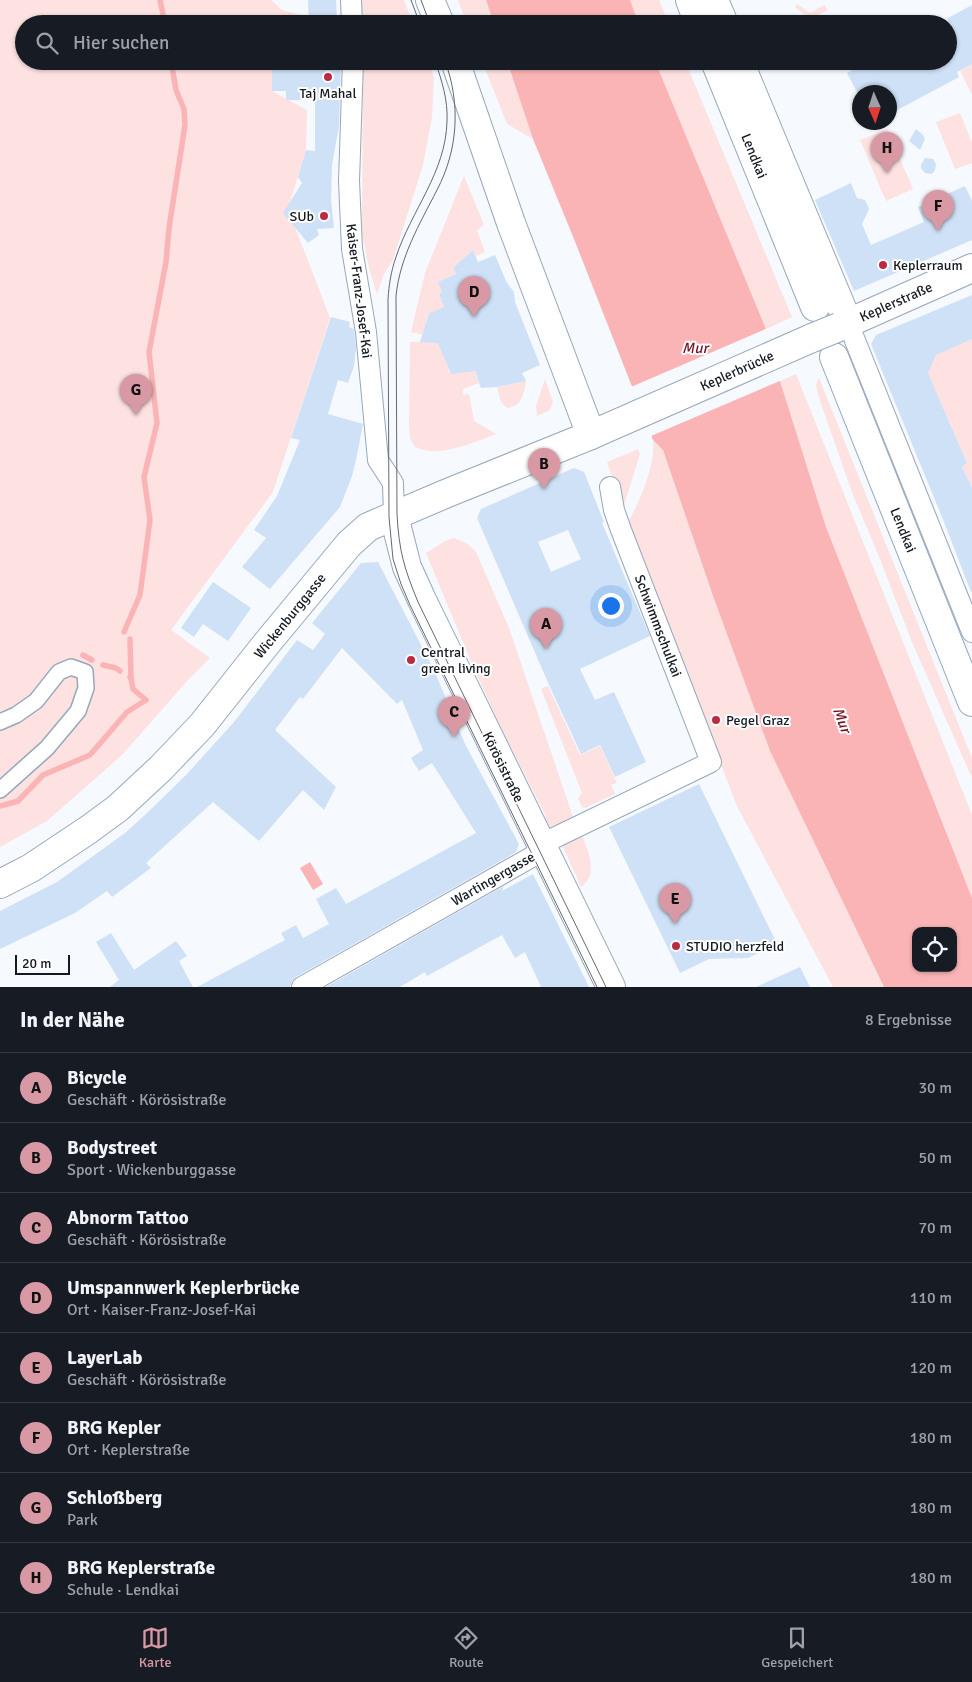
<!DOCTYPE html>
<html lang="de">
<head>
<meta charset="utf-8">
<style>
  :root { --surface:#171b24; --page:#20242c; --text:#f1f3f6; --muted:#9ea1a6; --line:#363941; --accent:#d999a4 }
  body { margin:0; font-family:Signika,sans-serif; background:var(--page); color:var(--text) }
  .controls { position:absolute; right:15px; bottom:15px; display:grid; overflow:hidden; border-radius:10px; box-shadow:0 1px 4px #0004 }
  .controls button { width:45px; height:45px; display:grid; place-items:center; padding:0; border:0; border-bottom:1px solid var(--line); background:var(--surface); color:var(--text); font:25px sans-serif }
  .compass { position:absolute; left:852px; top:85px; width:45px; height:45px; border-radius:50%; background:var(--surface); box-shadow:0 1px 4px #0004; rotate:177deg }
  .scale { position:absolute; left:15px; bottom:12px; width:55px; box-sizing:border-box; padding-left:5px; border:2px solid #141a21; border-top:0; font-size:14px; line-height:18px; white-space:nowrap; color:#141a21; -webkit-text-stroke:4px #fff; paint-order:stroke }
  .you { position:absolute; left:610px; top:605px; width:18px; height:18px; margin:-12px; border:4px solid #fff; border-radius:50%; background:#1a73e8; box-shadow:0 0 0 8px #1a73e833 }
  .badge { display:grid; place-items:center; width:32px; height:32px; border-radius:50%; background:var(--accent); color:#111; font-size:16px; font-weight:700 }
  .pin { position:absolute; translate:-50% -41px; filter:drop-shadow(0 1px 2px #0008) }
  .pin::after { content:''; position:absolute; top:26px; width:18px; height:15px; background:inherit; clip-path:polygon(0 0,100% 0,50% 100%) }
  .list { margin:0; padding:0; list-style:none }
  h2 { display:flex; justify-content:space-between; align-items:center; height:65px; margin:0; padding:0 20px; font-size:21px }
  h2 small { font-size:16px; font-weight:400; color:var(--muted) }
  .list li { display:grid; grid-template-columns:32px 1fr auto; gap:15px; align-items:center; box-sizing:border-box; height:70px; padding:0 20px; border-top:1px solid var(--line) }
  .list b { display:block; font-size:19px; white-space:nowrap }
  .list p { margin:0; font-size:16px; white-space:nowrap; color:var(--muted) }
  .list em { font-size:16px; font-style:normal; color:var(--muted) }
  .icon { flex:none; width:28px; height:28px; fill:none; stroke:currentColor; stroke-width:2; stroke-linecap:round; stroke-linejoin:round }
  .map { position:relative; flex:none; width:972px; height:987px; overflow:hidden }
  .search { position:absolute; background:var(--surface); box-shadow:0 1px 4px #0004; left:15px; right:15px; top:15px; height:55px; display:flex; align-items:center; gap:12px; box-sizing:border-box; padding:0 18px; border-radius:28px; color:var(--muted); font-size:19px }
  .sheet { height:625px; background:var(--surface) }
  nav { display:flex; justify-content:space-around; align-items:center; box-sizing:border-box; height:70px; border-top:1px solid var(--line); background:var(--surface); font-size:14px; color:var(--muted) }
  nav a { display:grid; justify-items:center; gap:2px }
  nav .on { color:var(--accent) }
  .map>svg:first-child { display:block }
  .green { fill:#fee1e1 }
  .water { fill:#fab4b5; fill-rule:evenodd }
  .pier { fill:#f6f9fe }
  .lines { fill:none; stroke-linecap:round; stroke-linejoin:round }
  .stream { stroke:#fab4b5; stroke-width:5.5 }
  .building { fill:#cfe1f6; fill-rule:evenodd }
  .pedestrian-casing { stroke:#96a7bb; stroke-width:18 }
  .minor-casing { stroke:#96a7bb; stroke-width:22 }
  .secondary-casing { stroke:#96a7bb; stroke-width:30 }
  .primary-casing { stroke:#96a7bb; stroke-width:30 }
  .pedestrian { stroke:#fff; stroke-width:15 }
  .minor { stroke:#fff; stroke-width:20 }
  .secondary { stroke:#fff; stroke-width:28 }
  .primary { stroke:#fff; stroke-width:28 }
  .tram { stroke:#64696f; stroke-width:1 }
  .primary-bridge-casing { stroke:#96a7bb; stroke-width:30; stroke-linecap:butt }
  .primary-bridge { stroke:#fff; stroke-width:28 }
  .poi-dot { fill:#bb2a40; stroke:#fff; stroke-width:2 }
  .labels { text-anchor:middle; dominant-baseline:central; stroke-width:4; stroke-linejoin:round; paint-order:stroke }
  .poi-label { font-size:14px; fill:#141a21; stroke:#fff; text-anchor:start }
  .street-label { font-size:14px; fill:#141a21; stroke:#fff }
  .water-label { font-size:15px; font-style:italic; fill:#741022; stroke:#fff }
</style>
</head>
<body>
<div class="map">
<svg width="972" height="987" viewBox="0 0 972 987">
  <rect width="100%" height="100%" fill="#f6f9fe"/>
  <g class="green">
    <polygon points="0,0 271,0 282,10 308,17 309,24 24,24 24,61 309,61 308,66 272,66 272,91 307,110 306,150 290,202 295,227 330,318 273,492 171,630 210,658 188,680 122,755 47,821 0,847"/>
    <polygon points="361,0 404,0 413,24 362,24"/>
    <polygon points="458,0 486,0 494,24 467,24"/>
    <polygon points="630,0 659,0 669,24 639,24"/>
    <polygon points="797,4 810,13 824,5 828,10 800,24 788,24 805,15 795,7"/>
    <polygon points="363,61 428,61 434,77 432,117 423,165 393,260 384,274 377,294 369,268 362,234"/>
    <polygon points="482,61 507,61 533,139 507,124"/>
    <polygon points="655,61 685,61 792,317 766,329"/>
    <polygon points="972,64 972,95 960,71"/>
    <polygon points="960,113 972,143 972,163 955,169 936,122"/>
    <polygon points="887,129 913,189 886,201 860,140"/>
    <polygon points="464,176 484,225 477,230 485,252 476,256 473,250 453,268 456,274 438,282 442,292 439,294 444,307 429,313 426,321 434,337 411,332 425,273"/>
    <path d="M447 339 439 344 450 373 464 372 472 364 479 383 463 389V395L469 394 474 421 496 434C475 442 435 460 414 446L410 438 409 425 410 342H429Z"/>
    <polygon points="972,339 972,488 962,467 967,463 935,389 929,389 924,378 929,370 934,359 927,356 940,353"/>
    <polygon points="796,374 972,815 972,898 826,527 780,381"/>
    <polygon points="819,378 972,758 972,778 912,642 878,554 853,495 818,395 816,384"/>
    <polygon points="545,379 553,402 550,410 537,416 536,406"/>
    <path d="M526 381C524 394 521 407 507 408L501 402 497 387Z"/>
    <path d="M653 440 663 450 713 596 770 751 884 987H833L737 806 653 591 628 522C640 502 656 463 653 440Z"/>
    <polygon points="638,449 640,454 623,508 607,462"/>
    <polygon points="454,538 468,544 476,552 509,628 574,820 550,827 546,826 541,819 546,816 503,732 472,664 426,553 445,541"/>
    <polygon points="548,686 580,755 600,746 617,783 611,785 615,794 585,808 582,807 578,798 582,793 541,689"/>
    <path d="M581 831C586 849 601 874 581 887L562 845Z"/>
  </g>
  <g class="water">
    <polygon points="486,0 630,0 639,24 494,24"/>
    <path d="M507 61H655L766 329 780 381 826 527 972 898V987H884L770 751 713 596 663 450 653 440 574 239 533 139ZM916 931H953V968H916Z"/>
    <polygon points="310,862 323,884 313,890 300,868"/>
  </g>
  <polygon class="pier" points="606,326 631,387 768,328 782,380 651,436 653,444 650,441"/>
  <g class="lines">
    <g class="stream">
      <polyline points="160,0 165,24"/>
      <polyline points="124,632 140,595 150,520 144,477 157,423 149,352 166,262 169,228 185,125 184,109 176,90 171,61"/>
      <polyline points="130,639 131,678"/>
      <polyline points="83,655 92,660"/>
      <polyline points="103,665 116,668 120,671"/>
      <polyline points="0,806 18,801 43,775 90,755 127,712 146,700 133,689 131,678 130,677"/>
    </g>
  </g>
  <g class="building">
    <polygon points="308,0 336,0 337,24 309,24"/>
    <polygon points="972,5 972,64 957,72 959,77 890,114 890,92 860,92 859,96 847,73 869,61 948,61 948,18"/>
    <polygon points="316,61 341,61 339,126 332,165 331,201 334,228 317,229 319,235 308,243 283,213 302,183 298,177 306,150 315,151 315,100 286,100 286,91 272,91 272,66 316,66"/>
    <polygon points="916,129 923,135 925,139 920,150 909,141"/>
    <polygon points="925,158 933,159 936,164 935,170 932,174 925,173 921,168 921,165"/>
    <polygon points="851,183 857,198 865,200 869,209 862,224 871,245 924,222 918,207 965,186 972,201 972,240 854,291 815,200"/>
    <polygon points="473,250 478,262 495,255 507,283 514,292 515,302 540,365 522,373 526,381 497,387 481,388 475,371 451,374 438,343 420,342 429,313 444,307 439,294 442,292 438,282 456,274 453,268"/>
    <polygon points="972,295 972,339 936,355 928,373 967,463 962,467 972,488 972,592 971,592 944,522 871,344 876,335"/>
    <polygon points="331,317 350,322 349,327 354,329 356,348 354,366 348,383 338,380 328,414 363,424 356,460 352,476 340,507 270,589 242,567 266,538 254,530 277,496 300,440 291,438"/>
    <path d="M574 468 584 472 604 522 602 523 650 636 580 669 595 700 614 692 646 762 615 777 600 745 581 754 549 685 477 518 481 509ZM568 530 581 559 551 572 538 542Z"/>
    <polygon points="378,562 434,670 465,744 519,844 516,852 296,977 292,981 290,987 197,987 285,940 281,933 296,925 303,938 329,924 316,899 336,888 346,904 476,833 432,763 419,771 411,758 423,750 402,700 397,704 342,648 303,699 300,697 275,730 336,787 324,810 303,790 259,841 213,802 146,863 151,868 112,897 107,891 75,913 0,949 0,911 57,882 125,833 146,814 187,774 234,722 297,640 313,650 325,634 312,623 361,563"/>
    <polygon points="213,582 251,608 228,641 203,624 194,637 181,628"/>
    <polygon points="699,784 777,944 748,958 709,959 680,973 609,827"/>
    <polygon points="533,874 589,987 541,987 525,952 515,958 502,935 427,976 425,972 400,987 326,987 504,886 502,891"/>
    <polygon points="111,933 134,970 176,941 187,956 179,961 193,987 110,987 119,980 96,942"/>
    <polygon points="800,967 810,987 756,987"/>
  </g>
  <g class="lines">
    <g class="pedestrian-casing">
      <polyline id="pedestrian" points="0,722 16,715 36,701 59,672 71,667 85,672 86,688 78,711 47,748 0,790"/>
    </g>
    <g class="minor-casing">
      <g id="minor">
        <polyline points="351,0 352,24"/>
        <polyline points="353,61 349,181 352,249 366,332 378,460 393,483 394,516"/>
        <polyline points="848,323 972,632"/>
        <polyline points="302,987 544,850 552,839 711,762 621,530 614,510 610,487"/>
      </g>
    </g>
    <g class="secondary-casing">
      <g id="secondary">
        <polyline points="690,0 699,24"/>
        <polyline points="715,61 815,307"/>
        <polyline points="834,357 972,702"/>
        <polyline points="394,516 407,567 422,600 611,987"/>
      </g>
    </g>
    <g class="primary-casing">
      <g id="primary">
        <polyline points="430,0 440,24"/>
        <polyline points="714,0 724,24"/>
        <polyline points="455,61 511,223 591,435"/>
        <polyline points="739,61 848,323"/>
        <polyline points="839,327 972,268"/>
        <polyline points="0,884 31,868 88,830 118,808 161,768 202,725 267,643 349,544 368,527 445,494 591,435 812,338"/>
      </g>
    </g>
    <use href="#pedestrian" class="pedestrian"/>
    <use href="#minor" class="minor"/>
    <use href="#secondary" class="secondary"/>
    <use href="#primary" class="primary"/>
    <g class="tram">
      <polyline points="411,0 420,24"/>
      <polyline points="421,0 430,24"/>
      <path d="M435 61C442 81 448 100 447 121 446 172 411 211 396 257 391 271 389 285 388 299L389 517 393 559 401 584 410 605 597 987"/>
      <path d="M445 61C461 104 458 150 437 190 419 225 400 257 396 296L397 514C399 551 404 568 418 602L606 987"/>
    </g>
    <g class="primary-bridge-casing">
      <polyline id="primary-bridge" points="812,338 839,327"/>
    </g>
    <use href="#primary-bridge" class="primary-bridge"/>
  </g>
  <g class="poi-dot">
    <circle cx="328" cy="77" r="5"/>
    <circle cx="324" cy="216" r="5"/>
    <circle cx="883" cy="265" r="5"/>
    <circle cx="411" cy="660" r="5"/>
    <circle cx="716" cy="720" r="5"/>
    <circle cx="676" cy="946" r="5"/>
  </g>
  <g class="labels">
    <g class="poi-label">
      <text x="328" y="93" text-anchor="middle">Taj Mahal</text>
      <text x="314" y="216" text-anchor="end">SUb</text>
      <text x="893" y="265">Keplerraum</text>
      <text x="421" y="652">Central<tspan x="421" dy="16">green living</tspan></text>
      <text x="726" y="720">Pegel Graz</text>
      <text x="686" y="946">STUDIO herzfeld</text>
    </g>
    <g class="street-label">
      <text transform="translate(754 156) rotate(68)">Lendkai</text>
      <text transform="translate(359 291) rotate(83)">Kaiser-Franz-Josef-Kai</text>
      <text transform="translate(896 302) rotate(-24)">Keplerstraße</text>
      <text transform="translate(737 371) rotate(-24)">Keplerbrücke</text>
      <text transform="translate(903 530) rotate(68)">Lendkai</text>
      <text transform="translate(290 616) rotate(-51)">Wickenburggasse</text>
      <text transform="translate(658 626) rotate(69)">Schwimmschulkai</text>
      <text transform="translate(503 767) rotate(64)">Körösistraße</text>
      <text transform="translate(493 879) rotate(-30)">Wartingergasse</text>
    </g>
    <g class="water-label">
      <text x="695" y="348">Mur</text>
      <text transform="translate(842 720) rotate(69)">Mur</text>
    </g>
  </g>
</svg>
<div class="controls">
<button><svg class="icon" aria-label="locate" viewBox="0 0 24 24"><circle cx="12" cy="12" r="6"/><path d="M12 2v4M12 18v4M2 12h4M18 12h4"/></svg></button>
</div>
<svg class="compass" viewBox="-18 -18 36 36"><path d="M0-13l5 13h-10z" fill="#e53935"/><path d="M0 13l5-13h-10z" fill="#9ea1a6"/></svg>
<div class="scale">20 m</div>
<div class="you"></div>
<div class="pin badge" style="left:546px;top:649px">A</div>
<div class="pin badge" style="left:544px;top:489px">B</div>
<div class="pin badge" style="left:454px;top:737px">C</div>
<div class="pin badge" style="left:474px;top:317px">D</div>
<div class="pin badge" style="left:675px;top:924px">E</div>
<div class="pin badge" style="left:938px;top:231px">F</div>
<div class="pin badge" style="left:136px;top:415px">G</div>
<div class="pin badge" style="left:887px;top:173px">H</div>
<div class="search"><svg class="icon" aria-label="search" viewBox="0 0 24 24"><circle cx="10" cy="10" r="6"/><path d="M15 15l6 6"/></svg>Hier suchen</div>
</div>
<section class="sheet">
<h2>In der Nähe<small>8 Ergebnisse</small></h2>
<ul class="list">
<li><span class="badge">A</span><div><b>Bicycle</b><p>Geschäft · Körösistraße</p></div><em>30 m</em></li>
<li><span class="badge">B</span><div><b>Bodystreet</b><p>Sport · Wickenburggasse</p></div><em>50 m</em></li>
<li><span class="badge">C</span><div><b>Abnorm Tattoo</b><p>Geschäft · Körösistraße</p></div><em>70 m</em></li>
<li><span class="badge">D</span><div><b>Umspannwerk Keplerbrücke</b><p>Ort · Kaiser-Franz-Josef-Kai</p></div><em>110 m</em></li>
<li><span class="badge">E</span><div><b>LayerLab</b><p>Geschäft · Körösistraße</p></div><em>120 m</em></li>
<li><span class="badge">F</span><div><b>BRG Kepler</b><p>Ort · Keplerstraße</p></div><em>180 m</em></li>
<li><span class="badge">G</span><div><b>Schloßberg</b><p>Park</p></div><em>180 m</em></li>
<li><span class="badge">H</span><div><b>BRG Keplerstraße</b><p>Schule · Lendkai</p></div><em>180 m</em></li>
</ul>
</section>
<nav>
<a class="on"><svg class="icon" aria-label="map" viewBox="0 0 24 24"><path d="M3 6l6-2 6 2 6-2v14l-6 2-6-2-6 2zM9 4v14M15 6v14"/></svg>Karte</a>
<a><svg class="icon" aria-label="directions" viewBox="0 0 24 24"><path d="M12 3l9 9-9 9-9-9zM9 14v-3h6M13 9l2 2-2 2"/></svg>Route</a>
<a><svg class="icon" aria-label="saved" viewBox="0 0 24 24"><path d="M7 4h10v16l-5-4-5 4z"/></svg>Gespeichert</a>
</nav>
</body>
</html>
